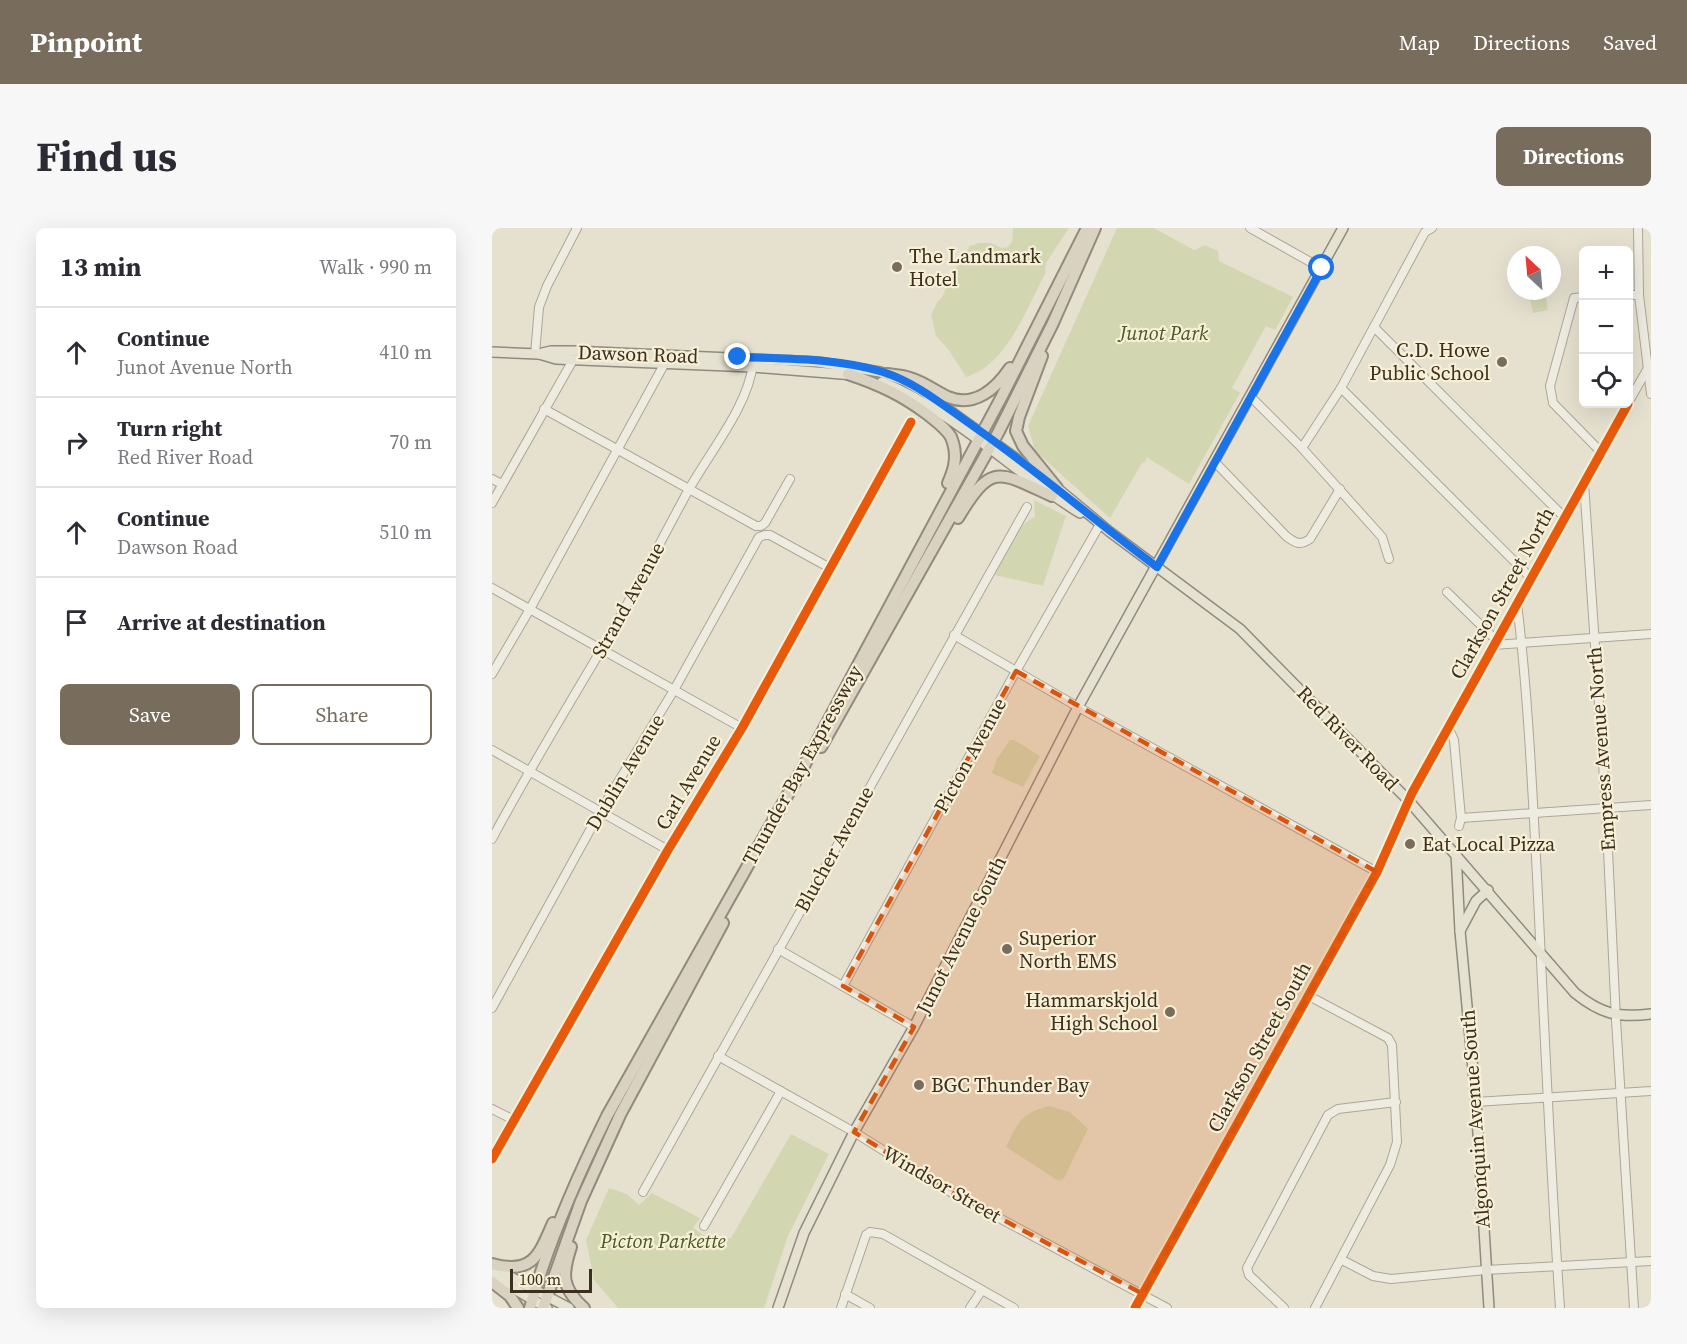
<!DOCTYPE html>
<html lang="en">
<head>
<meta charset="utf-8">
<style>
  :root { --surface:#fff; --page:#f7f7f7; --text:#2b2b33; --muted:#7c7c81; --line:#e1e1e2; --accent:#786d5d }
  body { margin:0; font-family:"Source Serif 4",serif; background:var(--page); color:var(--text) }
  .controls { position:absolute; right:18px; top:18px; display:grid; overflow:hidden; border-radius:9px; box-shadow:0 6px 24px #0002 }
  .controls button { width:54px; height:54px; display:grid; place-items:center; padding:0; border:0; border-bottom:2px solid var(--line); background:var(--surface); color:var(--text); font:30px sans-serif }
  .compass { position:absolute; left:1015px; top:18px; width:54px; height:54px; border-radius:50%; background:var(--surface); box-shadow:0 6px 24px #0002; rotate:334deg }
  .scale { position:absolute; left:18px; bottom:15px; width:82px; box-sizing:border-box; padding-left:6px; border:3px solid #3c2f1f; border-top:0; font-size:16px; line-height:21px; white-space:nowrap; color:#3c2f1f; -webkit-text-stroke:4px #f7f0d6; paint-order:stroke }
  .stop { position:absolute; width:18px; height:18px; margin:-14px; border:4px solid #1a73e8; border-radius:50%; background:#fff }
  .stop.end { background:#1a73e8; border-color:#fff; box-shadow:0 2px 6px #0008 }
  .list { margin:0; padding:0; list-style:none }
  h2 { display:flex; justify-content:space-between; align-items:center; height:78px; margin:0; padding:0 24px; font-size:26px }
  h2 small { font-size:20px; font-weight:400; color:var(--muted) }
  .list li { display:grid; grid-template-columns:39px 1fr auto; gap:18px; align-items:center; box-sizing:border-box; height:90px; padding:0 24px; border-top:2px solid var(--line) }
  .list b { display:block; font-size:22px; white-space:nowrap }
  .list p { margin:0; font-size:20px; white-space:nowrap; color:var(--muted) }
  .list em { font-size:20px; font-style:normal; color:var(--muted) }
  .actions { display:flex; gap:12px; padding:18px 24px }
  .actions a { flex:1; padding:14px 0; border:2px solid var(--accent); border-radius:9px; text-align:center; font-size:21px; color:var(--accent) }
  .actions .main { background:var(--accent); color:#fff }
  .icon { flex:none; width:33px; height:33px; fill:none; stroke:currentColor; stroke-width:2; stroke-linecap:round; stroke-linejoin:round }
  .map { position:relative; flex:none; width:1159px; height:1080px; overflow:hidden; border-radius:9px }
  header { display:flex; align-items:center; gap:36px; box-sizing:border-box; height:84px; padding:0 30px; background:var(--accent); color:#fff }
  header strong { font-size:28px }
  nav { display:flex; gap:33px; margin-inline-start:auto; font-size:21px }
  .intro { display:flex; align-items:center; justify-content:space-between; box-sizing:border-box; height:144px; padding:0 36px }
  h1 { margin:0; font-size:42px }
  .button { padding:15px 27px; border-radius:9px; background:var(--accent); color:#fff; font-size:21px; font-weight:700 }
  main { display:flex; gap:36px; padding:0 36px }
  aside { flex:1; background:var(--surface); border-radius:9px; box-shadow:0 6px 24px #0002 }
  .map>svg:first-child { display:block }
  .green { fill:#d3d7b1 }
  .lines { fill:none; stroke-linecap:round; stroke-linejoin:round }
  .minor-casing { stroke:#aca697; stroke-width:10 }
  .major-casing { stroke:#918b7f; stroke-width:12 }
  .highway-casing { stroke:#918b7f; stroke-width:14 }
  .minor { stroke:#eeebe1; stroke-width:8 }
  .major { stroke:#e6e2d2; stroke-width:9 }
  .highway { stroke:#d9d2c0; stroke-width:10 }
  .cycleway-casing { stroke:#f7f0d6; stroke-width:13 }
  .cycleway { stroke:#e8590c; stroke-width:9 }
  .route { stroke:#1a73e8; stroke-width:8 }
  .marked { fill:#d7550e; fill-opacity:0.2; stroke:#d7550e; stroke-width:4.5; stroke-dasharray:12 8; stroke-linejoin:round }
  .poi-dot { fill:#786d5d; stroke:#f7f0d6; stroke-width:2 }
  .labels { text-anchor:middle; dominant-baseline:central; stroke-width:4.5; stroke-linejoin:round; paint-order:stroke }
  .poi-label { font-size:20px; fill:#3c2f1f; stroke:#f7f0d6; text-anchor:start }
  .park-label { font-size:20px; font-style:italic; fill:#475925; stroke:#f7f0d6 }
  .street-label { font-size:20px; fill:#3c2f1f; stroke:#f7f0d6 }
</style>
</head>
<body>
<header>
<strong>Pinpoint</strong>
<nav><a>Map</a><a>Directions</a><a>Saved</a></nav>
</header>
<div class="intro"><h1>Find us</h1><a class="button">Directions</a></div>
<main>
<aside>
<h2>13 min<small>Walk · 990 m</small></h2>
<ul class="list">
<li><svg class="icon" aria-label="ahead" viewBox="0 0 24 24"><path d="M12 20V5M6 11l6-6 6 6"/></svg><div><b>Continue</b><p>Junot Avenue North</p></div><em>410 m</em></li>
<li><svg class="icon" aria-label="right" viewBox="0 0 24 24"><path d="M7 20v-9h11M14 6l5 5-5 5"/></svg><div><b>Turn right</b><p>Red River Road</p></div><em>70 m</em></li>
<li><svg class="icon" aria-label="ahead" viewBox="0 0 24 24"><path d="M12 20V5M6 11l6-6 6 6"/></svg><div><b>Continue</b><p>Dawson Road</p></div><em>510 m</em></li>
<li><svg class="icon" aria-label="arrive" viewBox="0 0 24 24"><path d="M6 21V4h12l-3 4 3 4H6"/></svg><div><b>Arrive at destination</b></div></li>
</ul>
<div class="actions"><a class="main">Save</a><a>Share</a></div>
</aside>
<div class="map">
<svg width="1159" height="1080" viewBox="0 0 1159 1080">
  <rect width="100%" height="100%" fill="#e6e1cf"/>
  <g class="green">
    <path d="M521 0H577L554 35 553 46C535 80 514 138 474 149L456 121 444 108 439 87 445 74 450 69 462 43 478 18 487 15H499L510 20 516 19 520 14Z"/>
    <polygon points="625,0 662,0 702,22 713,17 726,23 727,33 801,69 783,102 774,98 740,160 748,165 697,256 654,229 654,233 650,235 618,290 543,223 536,198"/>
    <polygon points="1044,63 1053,63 1056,82 1041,85 1037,66"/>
    <path d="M542 272 574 288 551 358 503 347C511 327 522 298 543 289Z"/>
    <polygon points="518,512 522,512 548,528 531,559 500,545 505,531"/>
    <path d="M557 878 578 884 596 901 572 950 567 953 514 919C527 893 528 886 557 878Z"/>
    <polygon points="299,906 337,926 296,1008 272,1080 126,1080 102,1052 94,1012 117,960 135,966 147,977 160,965 208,990 201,1000 217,1011 239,1010"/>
  </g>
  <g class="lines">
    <g class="minor-casing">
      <g id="minor">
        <polyline points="758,0 829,40"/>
        <polyline points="1146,0 1147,67 1159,166"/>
        <polyline points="1136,67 1147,67"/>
        <polyline points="1092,69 1082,70 1058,158 1061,175 1109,224"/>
        <polyline points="882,99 1072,289"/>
        <polyline points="43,126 47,79 55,58 85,0"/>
        <polyline points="849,160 1039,350"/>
        <polyline points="758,168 810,220 890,309 897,331"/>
        <polyline points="1136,175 1156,140"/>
        <polyline points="52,181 264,298 269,298 273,295 298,251"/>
        <polyline points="810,220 849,160 933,4 940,0"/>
        <path d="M722 233 794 308C803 315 808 318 818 311L848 261"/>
        <polyline points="0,251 10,256"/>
        <polyline points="1092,255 1114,580 1124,792 1142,1080"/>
        <polyline points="0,275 81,132"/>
        <polyline points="0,360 250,500"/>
        <polyline points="955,364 1004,412"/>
        <path d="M1025 375C1036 466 1040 557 1045 648 1052 792 1058 936 1068 1080"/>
        <polyline points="462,407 586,479 885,644"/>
        <polyline points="1001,417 1159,406"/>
        <polyline points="0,446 38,381 174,133"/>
        <polyline points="956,499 962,512 969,590 967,598"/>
        <polyline points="0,522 176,622"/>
        <polyline points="969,590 1159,577"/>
        <path d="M0 611C34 547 72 485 109 422 140 370 167 316 196 263 217 225 257 177 261 135"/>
        <polyline points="286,721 422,799"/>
        <polyline points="351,758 524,443 607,298"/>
        <polyline points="817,768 896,810 900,817 905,914 898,937 823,1080"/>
        <polyline points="0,780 108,584 182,462 267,309 273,307 278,307 338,340"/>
        <polyline points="226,828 362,904 453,961 675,1080"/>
        <polyline points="984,874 1159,863"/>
        <polyline points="0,881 22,892"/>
        <polyline points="0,931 176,622 250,500 419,194"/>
        <polyline points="151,964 535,279"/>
        <polyline points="212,998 289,863"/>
        <polyline points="850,1032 881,1048 899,1051 994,1042 1159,1033"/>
        <polyline points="353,1066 378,1080"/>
        <polyline points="349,1080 374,1007 378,1004 391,1006 522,1080"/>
        <polyline points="478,1080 490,1062"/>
        <polyline points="643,1080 885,644 920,565 1136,176"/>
        <polyline points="792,1080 757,1047 755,1040 836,887 846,881 904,874"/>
      </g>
    </g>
    <g class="major-casing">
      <g id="major">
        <path d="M0 124 46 126 59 123H81L326 134 388 144 413 153 432 164 565 260 618 304 748 401 916 572 1083 765C1109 786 1126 790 1159 786"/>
        <polyline points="47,126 64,131 261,139 362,147"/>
        <path d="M390 154C463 184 521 244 588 285"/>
        <polyline points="964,625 968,703 984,874 997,1080"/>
        <polyline points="968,703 984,673 996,662"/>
        <polyline points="0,1039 77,1080"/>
        <polyline points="0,1048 55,1080"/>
        <polyline points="286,1080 312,1005 362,904 422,799 586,479 851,0"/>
      </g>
    </g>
    <g class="highway-casing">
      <g id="highway">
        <polyline points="550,128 527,189 524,203 531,218 565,260"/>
        <path d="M356 146C386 156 410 167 435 186 444 193 454 200 459 209 466 226 463 240 456 255"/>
        <path d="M395 146C403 147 411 147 418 150 432 154 443 163 456 169 482 180 504 161 518 140"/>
        <path d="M466 290C500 233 507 244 560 268"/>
        <polyline points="329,519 506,205 561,95 603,0"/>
        <path d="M79 1019C70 1046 69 1060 92 1080"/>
        <path d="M0 1036C41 1047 47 1027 61 995"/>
        <polyline points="0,1054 18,1068 26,1080"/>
        <path d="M38 1080C56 1014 85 949 115 888L313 536 509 170 595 0"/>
        <polyline points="51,1080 89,973 128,887 231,695"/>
      </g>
    </g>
    <use href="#minor" class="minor"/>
    <use href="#major" class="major"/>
    <use href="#highway" class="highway"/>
    <g class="cycleway-casing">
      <g id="cycleway">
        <polyline points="0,931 176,622 250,500 419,194"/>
        <polyline points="643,1080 885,644 920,565 1136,176"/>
      </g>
    </g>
    <use href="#cycleway" class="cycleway"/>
  </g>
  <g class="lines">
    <path class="route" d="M246 129C293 131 346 130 391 144 425 155 452 178 481 198 544 242 603 293 665 339L830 40"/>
  </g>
  <path class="marked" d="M524 443 885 644 651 1066 453 961 362 904 422 799 351 758Z"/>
  <g class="poi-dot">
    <circle cx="405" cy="39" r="6"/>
    <circle cx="1010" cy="134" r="6"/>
    <circle cx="918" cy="616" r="6"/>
    <circle cx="515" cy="721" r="6"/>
    <circle cx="678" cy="784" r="6"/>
    <circle cx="427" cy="857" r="6"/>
  </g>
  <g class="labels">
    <g class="poi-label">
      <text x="417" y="28">The Landmark<tspan x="417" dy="23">Hotel</tspan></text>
      <text x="998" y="122" text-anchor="end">C.D. Howe<tspan x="998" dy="23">Public School</tspan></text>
      <text x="930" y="616">Eat Local Pizza</text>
      <text x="527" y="710">Superior<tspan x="527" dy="23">North EMS</tspan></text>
      <text x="666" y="772" text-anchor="end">Hammarskjold<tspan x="666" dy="23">High School</tspan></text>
      <text x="439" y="857">BGC Thunder Bay</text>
    </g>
    <g class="park-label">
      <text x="672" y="105">Junot Park</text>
      <text x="171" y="1013">Picton Parkette</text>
    </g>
    <g class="street-label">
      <text transform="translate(146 126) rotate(2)">Dawson Road</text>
      <text transform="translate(1010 365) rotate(-61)">Clarkson Street North</text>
      <text transform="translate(136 372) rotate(-61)">Strand Avenue</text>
      <text transform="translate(856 510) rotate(46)">Red River Road</text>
      <text transform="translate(1109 521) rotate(-94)">Empress Avenue North</text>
      <text transform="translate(478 527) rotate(-61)">Picton Avenue</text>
      <text transform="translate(310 537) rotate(-61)">Thunder Bay Expressway</text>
      <text transform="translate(133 544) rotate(-59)">Dublin Avenue</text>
      <text transform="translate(196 554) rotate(-59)">Carl Avenue</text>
      <text transform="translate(342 621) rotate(-61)">Blucher Avenue</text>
      <text transform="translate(469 707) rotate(-63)">Junot Avenue South</text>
      <text transform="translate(767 819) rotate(-61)">Clarkson Street South</text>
      <text transform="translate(983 891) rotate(-94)">Algonquin Avenue South</text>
      <text transform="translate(450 956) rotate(30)">Windsor Street</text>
    </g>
  </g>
</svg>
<div class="controls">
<button>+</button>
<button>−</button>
<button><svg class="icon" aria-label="locate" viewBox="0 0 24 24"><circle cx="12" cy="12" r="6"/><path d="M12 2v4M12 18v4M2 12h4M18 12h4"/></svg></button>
</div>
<svg class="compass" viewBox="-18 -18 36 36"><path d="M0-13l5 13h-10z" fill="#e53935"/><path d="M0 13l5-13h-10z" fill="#7c7c81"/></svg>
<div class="scale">100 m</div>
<div class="stop" style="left:830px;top:40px"></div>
<div class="stop end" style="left:246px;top:129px"></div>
</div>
</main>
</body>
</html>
